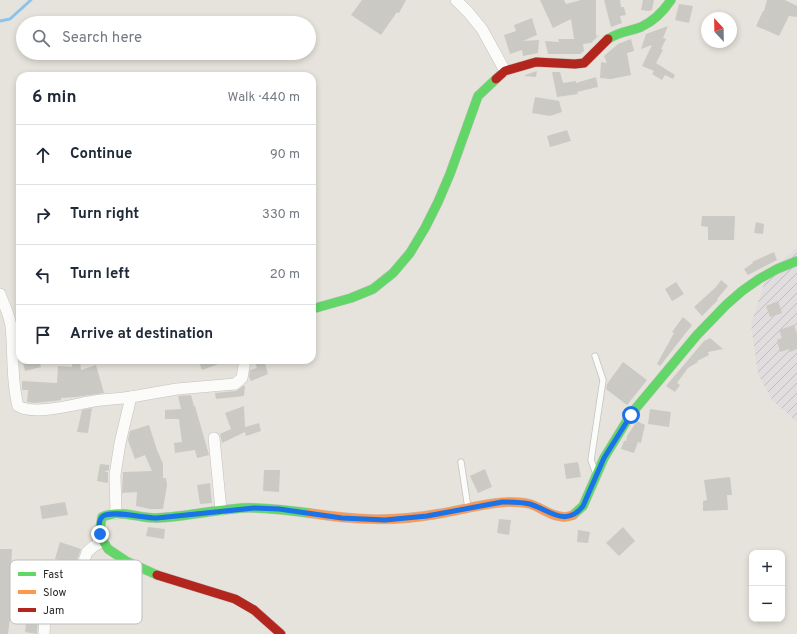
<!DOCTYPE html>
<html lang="en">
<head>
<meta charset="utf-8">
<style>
  :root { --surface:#fff; --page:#f2f2f3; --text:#1f2937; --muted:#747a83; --line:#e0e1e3 }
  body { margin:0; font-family:Overpass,sans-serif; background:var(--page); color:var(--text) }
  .controls { position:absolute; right:12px; bottom:12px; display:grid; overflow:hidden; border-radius:8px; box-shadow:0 2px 6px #0003 }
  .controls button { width:36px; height:36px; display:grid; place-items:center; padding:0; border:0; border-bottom:1px solid var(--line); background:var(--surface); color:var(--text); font:20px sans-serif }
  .compass { position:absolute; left:701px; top:12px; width:36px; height:36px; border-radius:50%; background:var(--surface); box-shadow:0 2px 6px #0003; rotate:338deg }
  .stop { position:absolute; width:12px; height:12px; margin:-9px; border:3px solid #1a73e8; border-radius:50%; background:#fff }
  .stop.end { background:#1a73e8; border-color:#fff; box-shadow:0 1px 4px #0008 }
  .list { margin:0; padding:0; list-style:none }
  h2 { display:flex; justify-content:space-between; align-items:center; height:52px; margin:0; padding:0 16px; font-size:17px }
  h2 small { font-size:13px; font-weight:400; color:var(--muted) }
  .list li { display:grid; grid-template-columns:26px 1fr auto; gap:12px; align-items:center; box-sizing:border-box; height:60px; padding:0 16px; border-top:1px solid var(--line) }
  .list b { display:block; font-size:15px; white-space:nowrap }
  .list em { font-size:13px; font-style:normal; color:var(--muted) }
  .icon { flex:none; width:22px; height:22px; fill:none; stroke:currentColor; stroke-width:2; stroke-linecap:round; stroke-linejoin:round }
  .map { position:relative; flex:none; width:797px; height:634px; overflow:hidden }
  .search { position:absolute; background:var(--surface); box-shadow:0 2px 6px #0003; left:16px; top:16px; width:300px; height:44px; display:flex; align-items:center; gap:10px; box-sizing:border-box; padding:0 14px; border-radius:22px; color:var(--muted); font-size:15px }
  .panel { position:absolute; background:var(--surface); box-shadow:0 2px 6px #0003; left:16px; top:72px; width:300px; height:292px; border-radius:12px }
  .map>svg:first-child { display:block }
  .industrial { fill:url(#industrial-furrows) }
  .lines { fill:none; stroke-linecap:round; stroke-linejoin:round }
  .stream { stroke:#89c4ee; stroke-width:3 }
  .building { fill:#cbc9c3 }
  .lane-casing { stroke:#c3c1c2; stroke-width:7 }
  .street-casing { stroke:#c3c1c2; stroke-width:12 }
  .fast-casing { stroke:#c3c1c2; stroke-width:10 }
  .slow-casing { stroke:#c3c1c2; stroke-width:10 }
  .jam-casing { stroke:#c3c1c2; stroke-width:10 }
  .lane { stroke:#fbfbfa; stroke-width:5.5 }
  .street { stroke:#fbfbfa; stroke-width:11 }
  .fast { stroke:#63d668; stroke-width:9 }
  .slow { stroke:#ff974d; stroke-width:9 }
  .jam { stroke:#b3261e; stroke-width:9 }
  .route { stroke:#1a73e8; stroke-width:5 }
  .key { fill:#fff; stroke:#bebebe; stroke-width:1 }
  .key-label { font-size:11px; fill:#272727 }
</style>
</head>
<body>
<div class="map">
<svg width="797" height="634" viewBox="0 0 797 634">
  <defs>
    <pattern id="industrial-furrows" width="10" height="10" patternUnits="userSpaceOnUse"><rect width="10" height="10" fill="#e1dddf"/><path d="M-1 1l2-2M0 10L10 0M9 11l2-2" fill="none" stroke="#c1bebf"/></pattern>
  </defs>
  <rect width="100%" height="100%" fill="#e6e3dc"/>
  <polygon class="industrial" points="797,248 797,422 772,400 758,374 751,324 764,284 781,261"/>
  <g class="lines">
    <polyline class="stream" points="0,21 10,19 31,0"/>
  </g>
  <g class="building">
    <polygon points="362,0 406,0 399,13 397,12 381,35 351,15"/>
    <polygon points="540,0 564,0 566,4 581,0 596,0 596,36 599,35 591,43 583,44 584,51 580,54 548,54 545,41 559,42 558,39 574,39 571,19 553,28"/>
    <polygon points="604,0 620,0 621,7 624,7 626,15 620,16 622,23 611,27"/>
    <polygon points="643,0 654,0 652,10 649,11 641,10"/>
    <polygon points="767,0 785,0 797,6 797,17 789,16 779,36 756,26 763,11 764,11"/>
    <polygon points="679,4 693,6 689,23 675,20"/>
    <polygon points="532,18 537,35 523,41 539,40 538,53 523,56 522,50 510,54 504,35 516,31 514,25"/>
    <polygon points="668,26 663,38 666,39 661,49 663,50 656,63 675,75 673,79 665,75 662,80 652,74 654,71 642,66 652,45 641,49 646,34"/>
    <polygon points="631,39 634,51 627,53 631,75 611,79 600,78 601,62 607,63 604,56 618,44"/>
    <polygon points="537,71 536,77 525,76 525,75"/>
    <polygon points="552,72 560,72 563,83 576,81 576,83 596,77 598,87 577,92 578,94 557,97"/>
    <polygon points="535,97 559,101 562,112 550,116 532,113"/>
    <polygon points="567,130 571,141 550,147 547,136"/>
    <polygon points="702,216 735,216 734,240 708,240 708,227 701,226"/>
    <polygon points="756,222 764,224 763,234 754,233"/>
    <polygon points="774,252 777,260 748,275 744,269 753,263 752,262"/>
    <polygon points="721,280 728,286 717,299 718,300 702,316 694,307 716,287"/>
    <polygon points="676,282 684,294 672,301 665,289"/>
    <polygon points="778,301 782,313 770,317 766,306"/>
    <polygon points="683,317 692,325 660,366 657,364 674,333 672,332"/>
    <polygon points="794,325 797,334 797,349 790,352 789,349 780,352 777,340 782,338 779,330"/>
    <polygon points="710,338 723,349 708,352 709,355 697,361 698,362 688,368 677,383 680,385 675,392 666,386 704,341"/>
    <polygon points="36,360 39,360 41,367 25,371 23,363"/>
    <polygon points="72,360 80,360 81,370 96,365 104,393 76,397 61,398 61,400 54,401 35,403 27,402 28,390 22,390 22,381 57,383 58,366 72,367"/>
    <polygon points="198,360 227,360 227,361 202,370"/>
    <polygon points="254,360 264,360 268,374 251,381 249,377 250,370 257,368"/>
    <polygon points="623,362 647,380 627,405 606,389 607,384"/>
    <polygon points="243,386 245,386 244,396 216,399 215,393 236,391"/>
    <polygon points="191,395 194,406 195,406 209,455 197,458 195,450 175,453 174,443 182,442 179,419 165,419 165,410 181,409 178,396"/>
    <polygon points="244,406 245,427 259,423 261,431 246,436 245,432 222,443 220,434 231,429 225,413"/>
    <polygon points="92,408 88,433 77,432 82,410"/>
    <polygon points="650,409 671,412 669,427 648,424"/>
    <polygon points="637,421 645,425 641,443 638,442 634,453 621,449 624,441 626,441 627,436"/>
    <polygon points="149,425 157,450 163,464 163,478 166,478 167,485 163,509 150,509 136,506 137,492 122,493 123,472 152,471 145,455 135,459 128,440 130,431"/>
    <polygon points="578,462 581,477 566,479 564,464"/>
    <polygon points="100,464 109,465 109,470 104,472 108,472 108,483 97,481"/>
    <polygon points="485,469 492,487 478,493 470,476"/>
    <polygon points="264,470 280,470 279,492 263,491"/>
    <polygon points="730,477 732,495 727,495 728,510 703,511 703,501 707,500 704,480"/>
    <polygon points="210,483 212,503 200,504 197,485"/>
    <polygon points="65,502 68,515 42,519 40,506"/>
    <polygon points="499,519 511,520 509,535 497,533"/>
    <polygon points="148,527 165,529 164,539 146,536"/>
    <polygon points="623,527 635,541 619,556 606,543"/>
    <polygon points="578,530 590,532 588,543 577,542"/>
    <polygon points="60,542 81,549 77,560 73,565 68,563 63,576 56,584 51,583 59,560 55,559"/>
    <polygon points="0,549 12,549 11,571 26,573 32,573 33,586 23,587 21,604 42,606 38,615 37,634 25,632 27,614 11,611 8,634 0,634"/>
  </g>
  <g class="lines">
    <g class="lane-casing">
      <g id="lane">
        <polyline points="461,462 468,508"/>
        <polyline points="595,471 591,460 603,380 595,356"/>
      </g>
    </g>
    <g class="street-casing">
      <g id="street">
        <polyline points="456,0 468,12 482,29 505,71"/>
        <path d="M0 294C4 305 10 316 11 327 14 353 11 380 18 406 35 416 75 404 94 401 106 399 119 399 131 397"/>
        <polyline points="214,438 221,510"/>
        <polyline points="116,514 115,475 120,443 131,397 177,389 235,384 242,378 245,360"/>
        <polyline points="44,634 45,616 53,598 83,564 87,552 94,546 103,541"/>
      </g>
    </g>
    <g class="fast-casing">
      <g id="fast">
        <path d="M608 39C621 31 628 32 641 27 654 21 663 12 671 0"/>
        <polyline points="312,309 351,298 373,289 393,273 410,253 425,228 438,202 450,174 478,96 496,79"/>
        <polyline points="573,515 583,506 604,458 631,414 697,335 726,305 742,291 759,279 777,269 797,261"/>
        <path d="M157 575 126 561 108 549 99 534 102 517C120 509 138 518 156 518 185 517 213 510 242 508 265 507 287 510 309 513"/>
      </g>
    </g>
    <g class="slow-casing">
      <path id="slow" d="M309 513C354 520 393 522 437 514 459 511 487 502 509 502 516 502 523 502 530 504 543 508 558 522 573 515"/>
    </g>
    <g class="jam-casing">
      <g id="jam">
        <polyline points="496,79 505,71 536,62 575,64 584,63 608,39"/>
        <polyline points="157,575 235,599 254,610 281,634"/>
      </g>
    </g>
    <use href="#lane" class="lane"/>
    <use href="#street" class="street"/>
    <use href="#fast" class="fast"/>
    <use href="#slow" class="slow"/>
    <use href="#jam" class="jam"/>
  </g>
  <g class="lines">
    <path class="route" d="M100 534C99 529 98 520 103 516 112 510 144 518 157 518L254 508 279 509 342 518 385 520 427 516 502 502C511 502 521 502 530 504 549 510 566 528 583 506L604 458 631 415"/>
  </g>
  <rect x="10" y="560" width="132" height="64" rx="6" class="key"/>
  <rect x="18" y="572" width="18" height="4" fill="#63d668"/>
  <rect x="18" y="590" width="18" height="4" fill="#ff974d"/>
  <rect x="18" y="608" width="18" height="4" fill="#b3261e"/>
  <g class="key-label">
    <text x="43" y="578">Fast</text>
    <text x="43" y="596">Slow</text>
    <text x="43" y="614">Jam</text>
  </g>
</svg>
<div class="controls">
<button>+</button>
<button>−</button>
</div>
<svg class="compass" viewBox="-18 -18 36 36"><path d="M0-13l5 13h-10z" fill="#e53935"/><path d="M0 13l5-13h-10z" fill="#747a83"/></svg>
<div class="stop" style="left:631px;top:415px"></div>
<div class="stop end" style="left:100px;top:534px"></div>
<div class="search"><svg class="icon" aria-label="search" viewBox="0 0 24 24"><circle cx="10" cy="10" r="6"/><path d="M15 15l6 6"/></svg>Search here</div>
<section class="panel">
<h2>6 min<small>Walk · 440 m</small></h2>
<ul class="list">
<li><svg class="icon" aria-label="ahead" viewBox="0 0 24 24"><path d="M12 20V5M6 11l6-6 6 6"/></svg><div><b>Continue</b></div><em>90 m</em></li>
<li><svg class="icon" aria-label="right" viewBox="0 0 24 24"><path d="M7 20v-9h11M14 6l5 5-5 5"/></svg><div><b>Turn right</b></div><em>330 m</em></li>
<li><svg class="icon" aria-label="left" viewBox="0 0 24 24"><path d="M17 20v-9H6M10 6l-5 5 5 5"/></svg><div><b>Turn left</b></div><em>20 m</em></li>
<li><svg class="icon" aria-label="arrive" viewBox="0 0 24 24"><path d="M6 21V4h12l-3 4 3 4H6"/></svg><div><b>Arrive at destination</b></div></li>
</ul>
</section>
</div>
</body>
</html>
